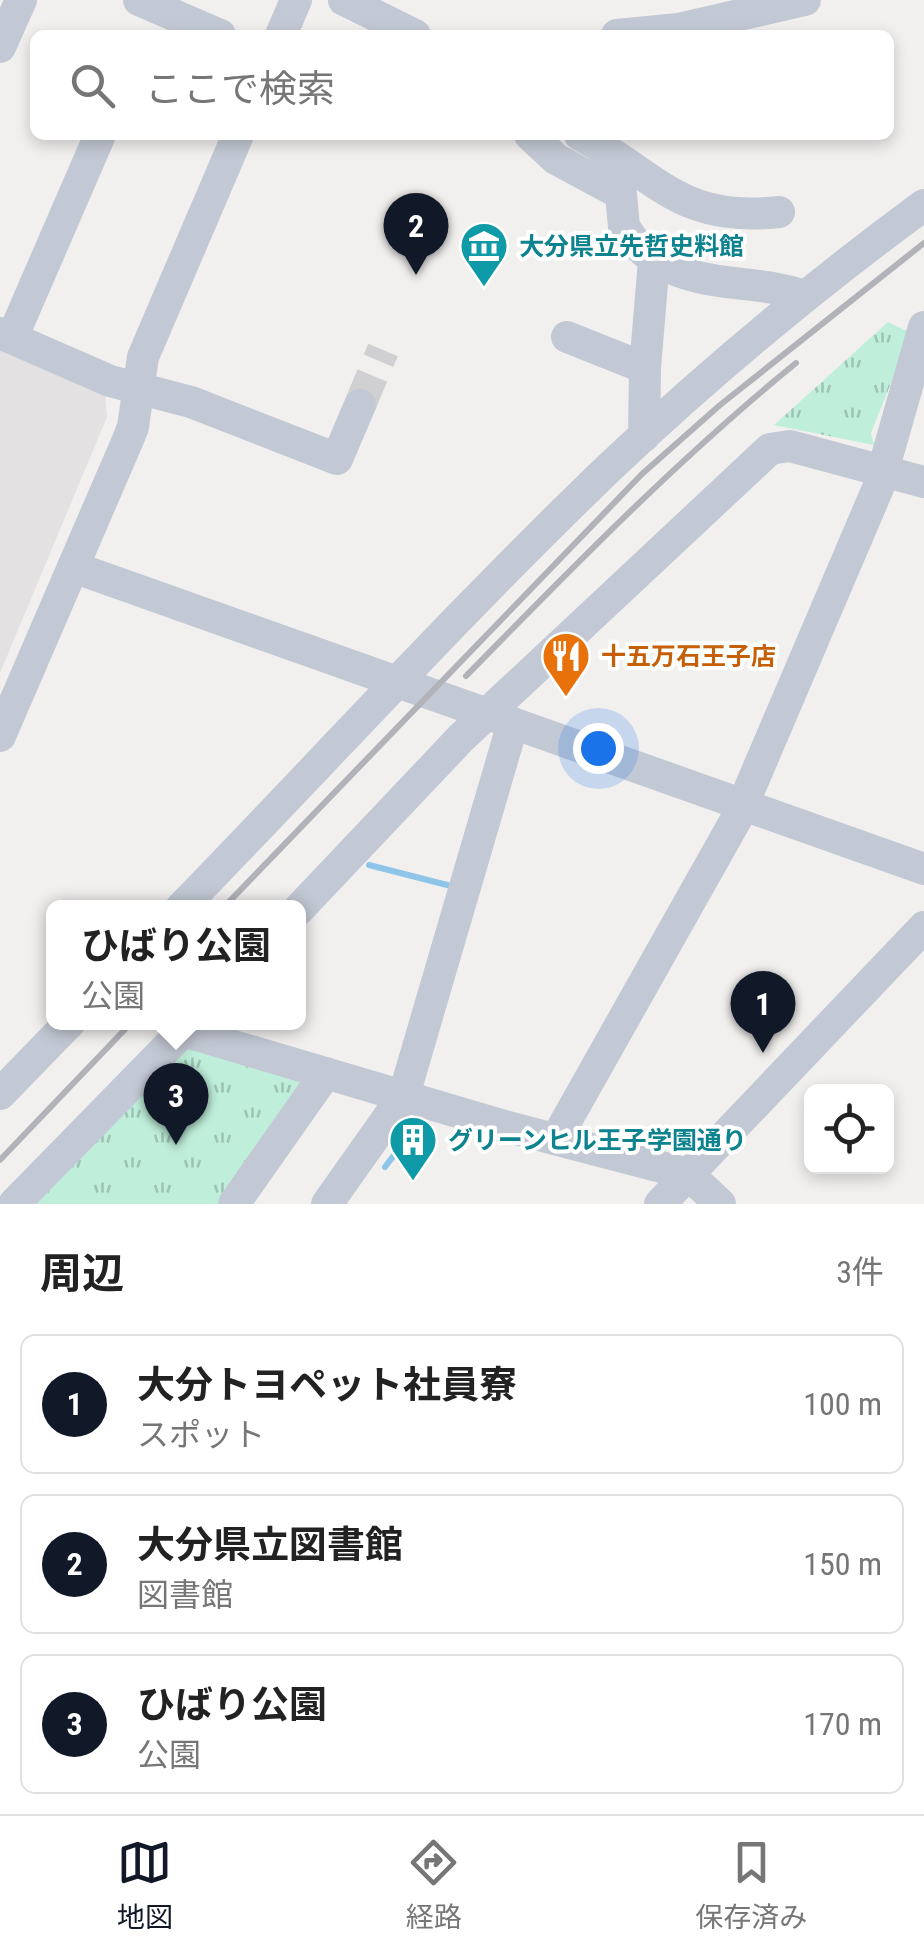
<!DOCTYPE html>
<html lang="ja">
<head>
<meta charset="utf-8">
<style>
  :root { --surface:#fff; --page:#f6f6f6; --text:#222; --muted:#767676; --line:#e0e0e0; --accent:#111827 }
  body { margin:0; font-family:"Roboto Condensed","Noto Sans JP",sans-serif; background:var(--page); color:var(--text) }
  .controls { position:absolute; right:30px; bottom:30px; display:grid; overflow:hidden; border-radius:15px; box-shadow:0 5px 15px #0003 }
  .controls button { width:90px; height:90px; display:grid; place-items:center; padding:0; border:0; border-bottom:2px solid var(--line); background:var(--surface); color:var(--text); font:50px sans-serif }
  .you { position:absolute; left:598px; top:748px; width:35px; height:35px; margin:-25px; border:8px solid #fff; border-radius:50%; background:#1a73e8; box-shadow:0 0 0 15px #1a73e833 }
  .badge { display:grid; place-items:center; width:65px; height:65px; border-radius:50%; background:var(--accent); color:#fff; font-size:32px; font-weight:700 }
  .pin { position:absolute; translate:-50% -82px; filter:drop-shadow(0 2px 5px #0008) }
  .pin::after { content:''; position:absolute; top:52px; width:35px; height:30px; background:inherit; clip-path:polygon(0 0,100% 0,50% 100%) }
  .popup { position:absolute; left:46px; top:900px; width:260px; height:130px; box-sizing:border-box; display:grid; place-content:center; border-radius:15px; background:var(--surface); filter:drop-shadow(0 2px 8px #0005); font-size:32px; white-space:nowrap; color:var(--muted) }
  .popup b { font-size:38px; color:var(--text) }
  .popup::after { content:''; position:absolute; left:50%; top:100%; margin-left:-20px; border:20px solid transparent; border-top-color:var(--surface) }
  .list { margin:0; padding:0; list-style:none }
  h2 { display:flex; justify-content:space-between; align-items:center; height:130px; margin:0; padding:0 40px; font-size:42px }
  h2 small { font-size:32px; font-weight:400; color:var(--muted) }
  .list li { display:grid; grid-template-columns:65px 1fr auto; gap:30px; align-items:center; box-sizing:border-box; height:140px; margin:0 20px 20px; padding:0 20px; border:2px solid var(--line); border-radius:15px }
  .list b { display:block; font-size:38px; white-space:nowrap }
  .list p { margin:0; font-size:32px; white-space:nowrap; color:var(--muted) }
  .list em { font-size:32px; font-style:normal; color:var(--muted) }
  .icon { flex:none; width:55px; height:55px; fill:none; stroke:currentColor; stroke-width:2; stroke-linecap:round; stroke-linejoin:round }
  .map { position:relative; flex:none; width:924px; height:1204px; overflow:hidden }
  .search { position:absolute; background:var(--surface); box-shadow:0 5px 15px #0003; left:30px; right:30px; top:30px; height:110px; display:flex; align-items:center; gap:25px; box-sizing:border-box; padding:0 35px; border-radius:15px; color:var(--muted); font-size:38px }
  .sheet { height:610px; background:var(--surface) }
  nav { display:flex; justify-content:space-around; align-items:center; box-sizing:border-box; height:140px; border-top:2px solid var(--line); background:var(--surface); font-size:28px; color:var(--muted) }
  nav a { display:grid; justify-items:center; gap:5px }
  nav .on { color:var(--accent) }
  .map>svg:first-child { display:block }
  .education { fill:#e3e1e1 }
  .park { fill:url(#park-tufts) }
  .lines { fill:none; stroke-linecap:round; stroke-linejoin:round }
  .stream { stroke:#8ec5e9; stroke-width:6 }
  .minor-tunnel { stroke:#d0d0d2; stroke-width:32; stroke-dasharray:32 16; stroke-linecap:butt }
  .minor { stroke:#c3c9d4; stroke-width:32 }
  .rail { stroke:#b2b3b9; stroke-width:6 }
  .labels { text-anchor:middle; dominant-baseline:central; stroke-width:8; stroke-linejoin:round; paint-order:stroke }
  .culture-label { font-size:25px; font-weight:bold; fill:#0d838f; stroke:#fff; text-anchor:start }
  .food-label { font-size:25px; font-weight:bold; fill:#c56008; stroke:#fff; text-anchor:start }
</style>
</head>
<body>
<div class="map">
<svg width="924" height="1204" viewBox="0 0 924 1204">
  <defs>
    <pattern id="park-tufts" width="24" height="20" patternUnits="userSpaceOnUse" patternTransform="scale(2.5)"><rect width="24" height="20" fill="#bfeeda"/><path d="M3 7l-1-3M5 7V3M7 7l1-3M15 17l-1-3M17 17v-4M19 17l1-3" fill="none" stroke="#9dc3b4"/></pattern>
  </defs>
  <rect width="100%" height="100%" fill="#f2f0ef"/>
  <polygon class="education" points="0,349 105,395 107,417 0,673"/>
  <g class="park">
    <polygon points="888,322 911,333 871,433 874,445 774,425"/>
    <polygon points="179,1046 305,1078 224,1204 29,1204"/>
  </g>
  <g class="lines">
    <g class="stream">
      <polyline points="369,865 455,887"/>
      <polyline points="385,1167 426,1113"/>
    </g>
    <polyline class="minor-tunnel" points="360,405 383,350"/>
    <g class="minor">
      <polyline points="139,0 220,35"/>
      <polyline points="344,0 415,35"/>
      <polyline points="281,35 296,0"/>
      <polyline points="617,35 678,29 805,0"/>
      <polyline points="0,47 21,0"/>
      <polyline points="530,135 556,159 621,194 624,227 637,245 654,260 645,368 644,436"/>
      <path d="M580 135C658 176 679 223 779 212"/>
      <path d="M654 260C708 290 751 278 805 296"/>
      <polyline points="0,333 110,381 191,402 337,459 360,405"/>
      <polyline points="567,337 645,368"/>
      <polyline points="12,338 100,135"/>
      <polyline points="73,567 924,869"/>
      <polyline points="0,736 127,442 133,427 143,357 238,135"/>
      <path d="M181 908C324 761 462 609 610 467 709 373 814 286 924 205"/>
      <polyline points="298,910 461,738 770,449 790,446 924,482"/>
      <polyline points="183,1031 508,1127 688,1174 720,1204"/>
      <polyline points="0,1094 70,1022"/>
      <polyline points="556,1139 738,816 878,488 924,327"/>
      <polyline points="14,1204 192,1022"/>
      <polyline points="234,1204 326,1073"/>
      <polyline points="327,1204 404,1095 513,723"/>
      <polyline points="660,1204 924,927"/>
    </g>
    <g class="rail">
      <path d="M466 676C573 567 678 459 796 363"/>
      <polyline points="223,908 642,474 720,405 924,243"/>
      <polyline points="0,1160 132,1022"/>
    </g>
  </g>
  <defs>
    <g id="museum-pin" transform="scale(2.5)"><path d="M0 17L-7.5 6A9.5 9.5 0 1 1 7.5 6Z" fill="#0f9aa8" stroke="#fff"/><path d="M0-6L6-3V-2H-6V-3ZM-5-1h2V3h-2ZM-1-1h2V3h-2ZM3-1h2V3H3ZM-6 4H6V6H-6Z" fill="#fff"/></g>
    <g id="restaurant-pin" transform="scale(2.5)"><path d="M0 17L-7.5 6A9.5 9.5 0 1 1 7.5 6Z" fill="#e8710a" stroke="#fff"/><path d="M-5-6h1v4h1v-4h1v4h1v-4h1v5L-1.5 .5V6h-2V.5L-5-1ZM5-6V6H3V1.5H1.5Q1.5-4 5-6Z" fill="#fff"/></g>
    <g id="building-pin" transform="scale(2.5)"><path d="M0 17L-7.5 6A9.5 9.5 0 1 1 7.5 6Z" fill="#0f9aa8" stroke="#fff"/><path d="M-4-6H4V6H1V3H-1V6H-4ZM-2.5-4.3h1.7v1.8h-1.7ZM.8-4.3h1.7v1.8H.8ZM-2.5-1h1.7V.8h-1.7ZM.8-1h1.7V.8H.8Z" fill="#fff"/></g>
  </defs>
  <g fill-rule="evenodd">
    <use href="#museum-pin" x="484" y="246"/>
    <use href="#restaurant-pin" x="566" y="656"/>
    <use href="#building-pin" x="413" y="1140"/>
  </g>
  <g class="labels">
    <g class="culture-label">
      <text x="519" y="246">大分県立先哲史料館</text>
      <text x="448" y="1140">グリーンヒル王子学園通り</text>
    </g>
    <g class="food-label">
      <text x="601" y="656">十五万石王子店</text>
    </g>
  </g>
</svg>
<div class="controls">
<button><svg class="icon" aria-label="locate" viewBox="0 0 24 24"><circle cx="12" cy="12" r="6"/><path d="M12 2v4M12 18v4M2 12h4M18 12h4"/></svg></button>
</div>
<div class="you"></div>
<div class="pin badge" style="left:763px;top:1053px">1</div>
<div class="pin badge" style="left:416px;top:275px">2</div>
<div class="pin badge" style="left:176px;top:1145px">3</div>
<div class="popup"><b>ひばり公園</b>公園</div>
<div class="search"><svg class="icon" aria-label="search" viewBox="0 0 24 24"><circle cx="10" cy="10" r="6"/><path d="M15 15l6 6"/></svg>ここで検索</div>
</div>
<section class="sheet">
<h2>周辺<small>3件</small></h2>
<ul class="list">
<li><span class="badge">1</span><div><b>大分トヨペット社員寮</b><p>スポット</p></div><em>100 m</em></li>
<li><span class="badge">2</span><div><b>大分県立図書館</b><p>図書館</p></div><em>150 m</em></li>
<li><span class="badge">3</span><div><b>ひばり公園</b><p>公園</p></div><em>170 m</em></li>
</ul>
</section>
<nav>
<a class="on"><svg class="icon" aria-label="map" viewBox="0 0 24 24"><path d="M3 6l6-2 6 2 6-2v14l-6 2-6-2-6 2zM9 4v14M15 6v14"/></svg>地図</a>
<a><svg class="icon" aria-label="directions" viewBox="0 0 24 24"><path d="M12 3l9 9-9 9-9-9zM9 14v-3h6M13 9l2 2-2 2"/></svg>経路</a>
<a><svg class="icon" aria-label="saved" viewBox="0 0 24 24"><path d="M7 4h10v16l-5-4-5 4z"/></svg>保存済み</a>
</nav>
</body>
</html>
